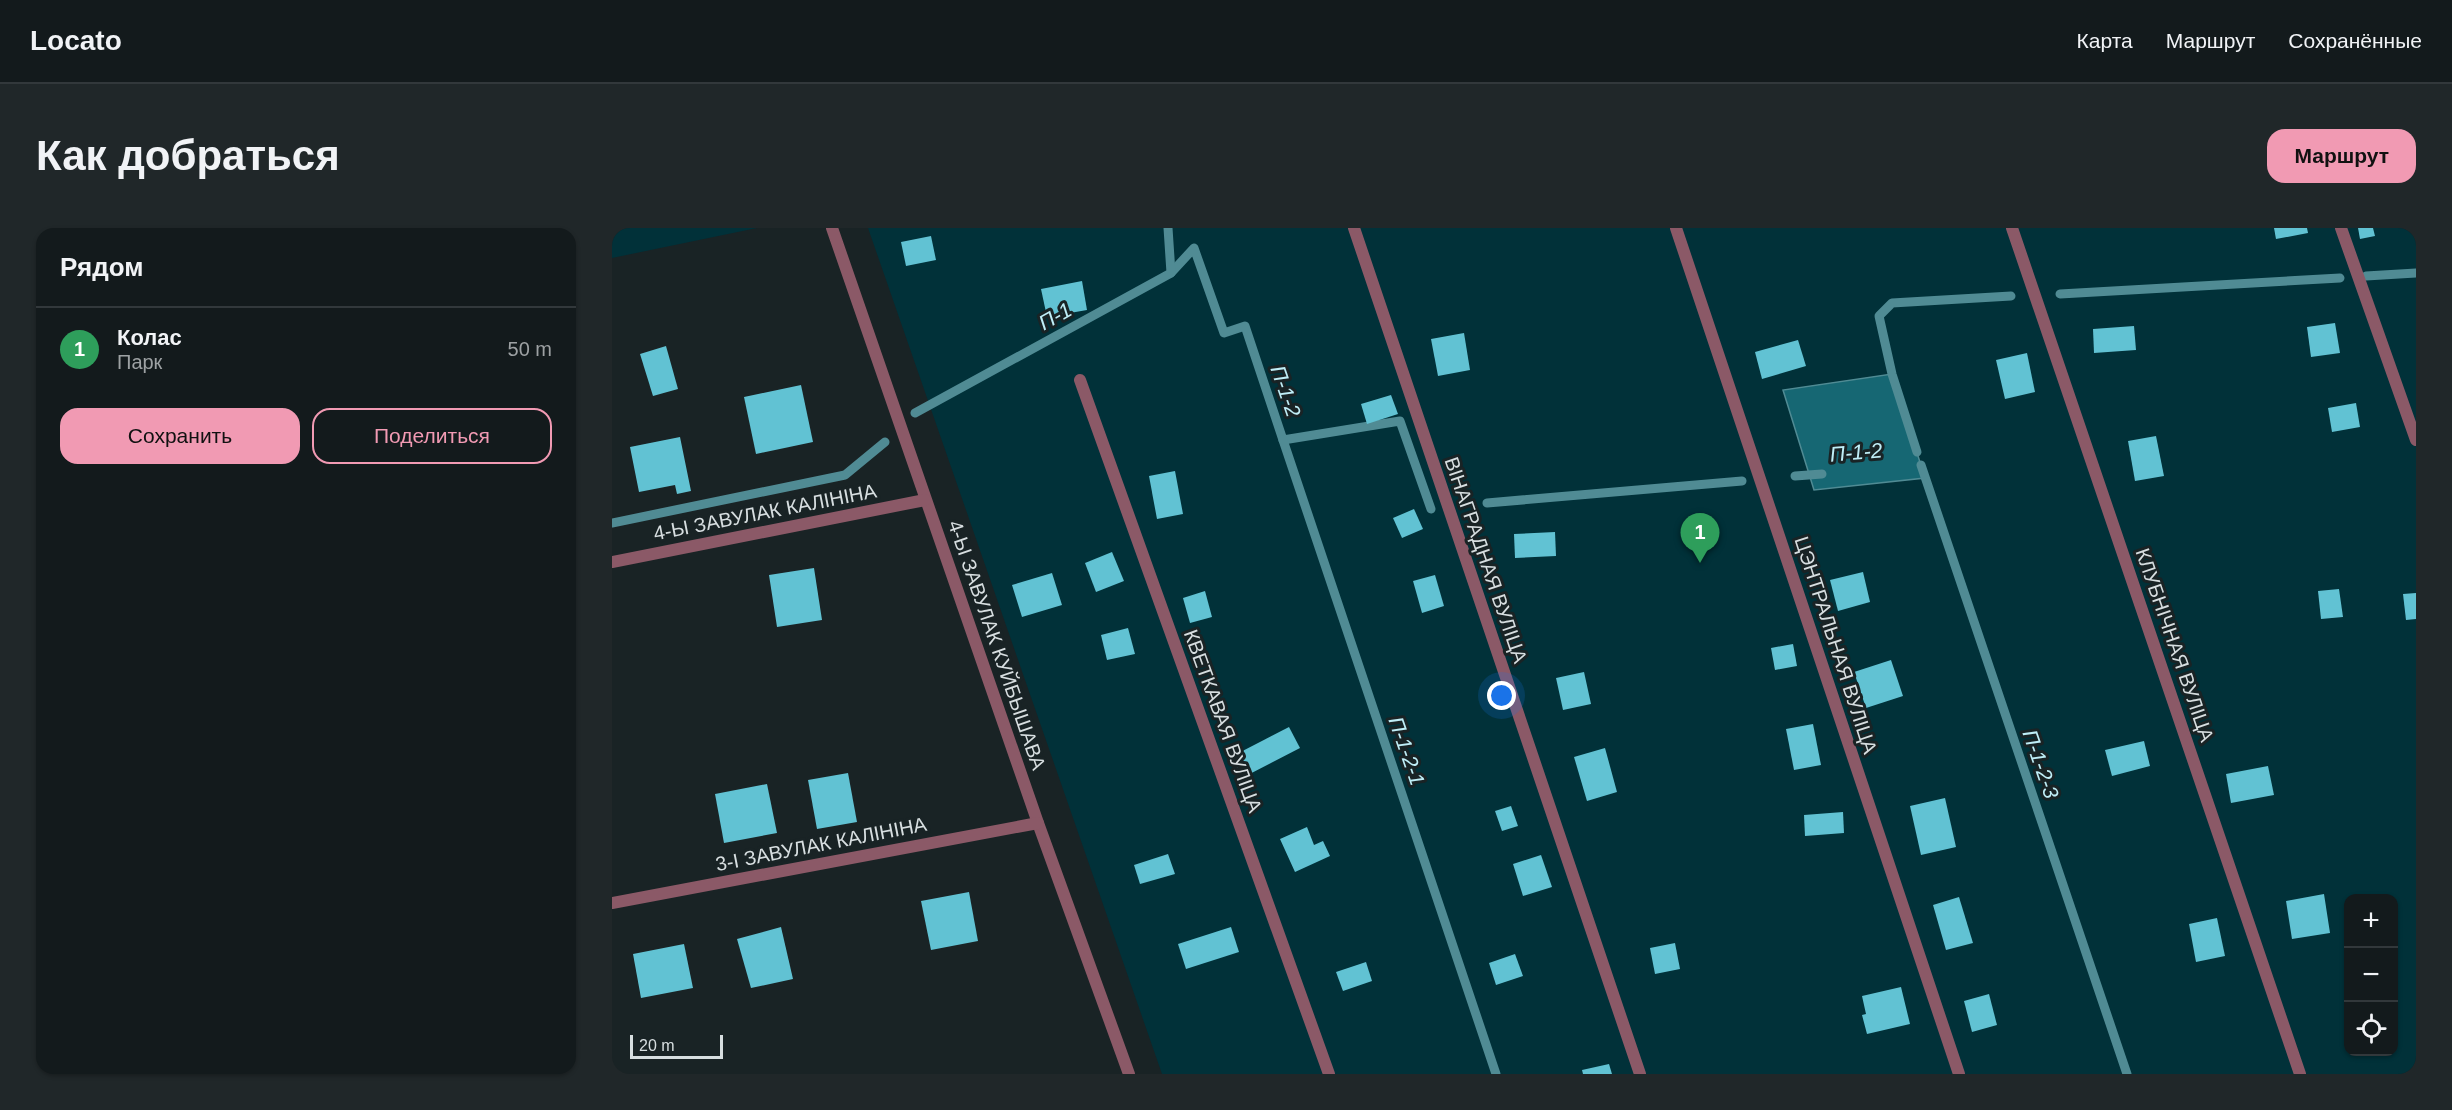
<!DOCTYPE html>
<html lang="ru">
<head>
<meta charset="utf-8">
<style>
  :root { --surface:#131a1c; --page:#202729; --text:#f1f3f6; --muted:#9da1a3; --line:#32383b; --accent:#f19ab3 }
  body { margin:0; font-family:Arial,sans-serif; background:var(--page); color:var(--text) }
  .controls { position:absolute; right:18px; bottom:18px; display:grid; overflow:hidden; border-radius:12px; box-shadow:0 2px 4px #0004 }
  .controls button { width:54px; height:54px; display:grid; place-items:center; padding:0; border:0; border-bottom:2px solid var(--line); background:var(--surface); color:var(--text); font:30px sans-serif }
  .scale { position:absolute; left:18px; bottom:15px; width:93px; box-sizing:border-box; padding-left:6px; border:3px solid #d7dee0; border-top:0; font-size:16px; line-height:21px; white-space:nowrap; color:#d7dee0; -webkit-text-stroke:4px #192325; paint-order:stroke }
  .you { position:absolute; left:890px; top:468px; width:21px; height:21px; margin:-15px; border:4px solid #fff; border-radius:50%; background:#1a73e8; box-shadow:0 0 0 9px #1a73e833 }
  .badge { display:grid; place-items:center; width:39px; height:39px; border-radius:50%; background:var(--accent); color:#fff; font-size:20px; font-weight:700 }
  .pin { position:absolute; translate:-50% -50px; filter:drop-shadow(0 2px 3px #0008) }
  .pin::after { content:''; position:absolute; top:32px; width:21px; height:18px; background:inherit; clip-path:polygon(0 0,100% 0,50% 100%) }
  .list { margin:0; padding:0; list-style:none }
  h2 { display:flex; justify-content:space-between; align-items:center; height:78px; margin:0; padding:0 24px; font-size:26px }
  h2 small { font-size:20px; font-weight:400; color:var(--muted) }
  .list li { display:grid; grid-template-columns:39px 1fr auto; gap:18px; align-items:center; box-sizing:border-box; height:84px; padding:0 24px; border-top:2px solid var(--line) }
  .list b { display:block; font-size:22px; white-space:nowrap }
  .list p { margin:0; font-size:20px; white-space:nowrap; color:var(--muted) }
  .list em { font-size:20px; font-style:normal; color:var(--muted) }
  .actions { display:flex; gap:12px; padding:18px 24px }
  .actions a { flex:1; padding:14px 0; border:2px solid var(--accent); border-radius:18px; text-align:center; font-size:21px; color:var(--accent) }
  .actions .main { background:var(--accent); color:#111 }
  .icon { flex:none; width:33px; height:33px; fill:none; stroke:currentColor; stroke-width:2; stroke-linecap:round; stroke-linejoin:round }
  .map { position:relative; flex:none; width:1804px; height:846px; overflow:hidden; border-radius:18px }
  header { display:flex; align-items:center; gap:36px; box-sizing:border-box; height:84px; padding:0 30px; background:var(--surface); border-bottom:2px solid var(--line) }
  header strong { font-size:28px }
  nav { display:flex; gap:33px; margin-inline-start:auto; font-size:21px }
  .intro { display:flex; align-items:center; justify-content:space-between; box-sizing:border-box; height:144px; padding:0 36px }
  h1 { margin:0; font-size:42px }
  .button { padding:15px 27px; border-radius:18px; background:var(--accent); color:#111; font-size:21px; font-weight:700 }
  main { display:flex; gap:36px; padding:0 36px }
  aside { flex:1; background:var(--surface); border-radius:18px; box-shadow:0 2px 4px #0004 }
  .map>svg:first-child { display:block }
  .green { fill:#013139; fill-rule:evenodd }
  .water { fill:#166773; stroke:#508b94; stroke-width:1.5 }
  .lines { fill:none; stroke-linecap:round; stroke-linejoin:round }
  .stream { stroke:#508b94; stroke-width:9 }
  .building { fill:#61c2d3 }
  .lane { stroke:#8b5967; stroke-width:12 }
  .street { stroke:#8b5967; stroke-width:12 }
  .labels { text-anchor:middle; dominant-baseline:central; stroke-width:6; stroke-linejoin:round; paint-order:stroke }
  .street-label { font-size:20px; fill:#d7dee0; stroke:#192325 }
  .water-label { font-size:21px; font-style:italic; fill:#bfeef7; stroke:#192325 }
</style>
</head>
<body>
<header>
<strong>Locato</strong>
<nav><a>Карта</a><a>Маршрут</a><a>Сохранённые</a></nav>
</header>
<div class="intro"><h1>Как добраться</h1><a class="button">Маршрут</a></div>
<main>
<aside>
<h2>Рядом<small></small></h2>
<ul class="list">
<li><span class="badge" style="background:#2e9e5b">1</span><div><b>Колас</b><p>Парк</p></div><em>50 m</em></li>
</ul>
<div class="actions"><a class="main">Сохранить</a><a>Поделиться</a></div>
</aside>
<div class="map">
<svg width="1804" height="846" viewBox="0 0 1804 846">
  <rect width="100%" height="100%" fill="#192325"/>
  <g class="green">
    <polygon points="0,0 145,0 0,30"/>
    <path d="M256 0H1804V846H550ZM1736 670H1782V824H1736Z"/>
  </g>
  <polygon class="water" points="1280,146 1313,250 1202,262 1171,162"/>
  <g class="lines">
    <g class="stream">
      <polyline points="559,45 582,20 612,105 633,98 671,212 788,193 819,281"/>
      <polyline points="1754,48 1804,45"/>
      <polyline points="1448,66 1728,50"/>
      <polyline points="303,185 559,45 556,0"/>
      <polyline points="671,212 884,846"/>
      <polyline points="1305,224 1280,146 1267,88 1280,75 1399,68"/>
      <polyline points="1309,237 1515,846"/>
      <polyline points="1183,248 1210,246"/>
      <polyline points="875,275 1130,253"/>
      <polyline points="0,295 233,247 273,214"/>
    </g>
  </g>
  <g class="building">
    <polygon points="1662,0 1695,0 1696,5 1664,11"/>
    <polygon points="1746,0 1761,0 1763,8 1748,11"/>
    <polygon points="319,8 324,32 294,38 289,14"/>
    <polygon points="470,53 475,82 435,89 429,61"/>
    <polygon points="1723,95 1728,125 1699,129 1695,99"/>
    <polygon points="1522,98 1524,122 1482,125 1481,101"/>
    <polygon points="852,105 858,142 826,148 819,111"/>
    <polygon points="1186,112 1194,138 1150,151 1143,124"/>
    <polygon points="54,118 66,161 41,168 28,126"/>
    <polygon points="1415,125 1423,164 1393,171 1384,132"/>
    <polygon points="189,157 201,214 144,226 132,169"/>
    <polygon points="779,167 786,186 755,196 749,176"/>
    <polygon points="1744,175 1748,199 1720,204 1716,180"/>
    <polygon points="1544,208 1552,248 1523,253 1516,213"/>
    <polygon points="68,209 79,263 65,266 63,257 27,264 18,219"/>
    <polygon points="563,243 571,286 545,291 537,248"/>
    <polygon points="802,281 811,301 790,310 781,290"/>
    <polygon points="943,304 944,328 903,330 902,306"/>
    <polygon points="500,324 512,353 484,364 473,335"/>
    <polygon points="202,340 210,392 165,399 157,347"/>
    <polygon points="1251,344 1258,374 1226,383 1218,352"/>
    <polygon points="440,345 450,377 410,389 400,357"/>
    <polygon points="823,347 832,378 810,385 801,353"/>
    <polygon points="1727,361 1731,389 1709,391 1706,363"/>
    <polygon points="593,363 600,389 578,395 571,370"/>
    <polygon points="1804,365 1804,391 1794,392 1791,366"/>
    <polygon points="516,400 523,426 495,432 489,407"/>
    <polygon points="1181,416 1185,438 1163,442 1159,420"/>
    <polygon points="1279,432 1291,468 1254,480 1242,444"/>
    <polygon points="972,444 979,476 951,482 944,450"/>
    <polygon points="1201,496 1209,537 1182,542 1174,501"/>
    <polygon points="677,499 688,520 628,551 617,530"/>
    <polygon points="1532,513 1538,538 1500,548 1493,522"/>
    <polygon points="993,520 1005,564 975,573 962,529"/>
    <polygon points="1656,538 1662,567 1619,575 1614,546"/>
    <polygon points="236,545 245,594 205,601 196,552"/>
    <polygon points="155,556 165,605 112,615 103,566"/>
    <polygon points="1333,570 1344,619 1309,627 1298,578"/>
    <polygon points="899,578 906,598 890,603 883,583"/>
    <polygon points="1231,584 1232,605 1193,608 1192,587"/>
    <polygon points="695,599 702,617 711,613 718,628 683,644 668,611"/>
    <polygon points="556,626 563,646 528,656 522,637"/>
    <polygon points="929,627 940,659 911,668 901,636"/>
    <polygon points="357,664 366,713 319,722 309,673"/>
    <polygon points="1712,666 1718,705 1680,711 1674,673"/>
    <polygon points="1347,669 1361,715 1334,722 1321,677"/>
    <polygon points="1605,690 1613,728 1584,734 1577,696"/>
    <polygon points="169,699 181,751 139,760 125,711"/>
    <polygon points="619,699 627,724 574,741 566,716"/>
    <polygon points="1063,715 1068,741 1043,746 1038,720"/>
    <polygon points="72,716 81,760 29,770 21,726"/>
    <polygon points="903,726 911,748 884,757 877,735"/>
    <polygon points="754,734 760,753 731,763 724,744"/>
    <polygon points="1289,759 1298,796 1255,806 1250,787 1254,786 1250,768"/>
    <polygon points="1377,766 1385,797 1360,804 1352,773"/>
    <polygon points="997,836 1000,846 971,846 970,842"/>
  </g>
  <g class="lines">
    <g class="lane">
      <polyline points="742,0 1028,846"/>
      <polyline points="1064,0 1347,846"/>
      <polyline points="1400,0 1688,846"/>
      <polyline points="1729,0 1804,212"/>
      <polyline points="468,152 717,846"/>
    </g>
    <g class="street">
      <polyline points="220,0 426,595 517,846"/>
      <polyline points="0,334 313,272"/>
      <polyline points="0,675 426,595"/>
    </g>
  </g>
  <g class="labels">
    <g class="street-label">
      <text transform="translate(153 284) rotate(-11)">4-Ы ЗАВУЛАК КАЛІНІНА</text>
      <text transform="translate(874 332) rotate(71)">ВІНАГРАДНАЯ ВУЛІЦА</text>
      <text transform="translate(385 417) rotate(71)">4-Ы ЗАВУЛАК КУЙБЫШАВА</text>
      <text transform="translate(1224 417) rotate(72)">ЦЭНТРАЛЬНАЯ ВУЛІЦА</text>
      <text transform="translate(1563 417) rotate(71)">КЛУБНІЧНАЯ ВУЛІЦА</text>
      <text transform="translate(611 493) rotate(70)">КВЕТКАВАЯ ВУЛІЦА</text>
      <text transform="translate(209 616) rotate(-11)">3-І ЗАВУЛАК КАЛІНІНА</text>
    </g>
    <g class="water-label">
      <text transform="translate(443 88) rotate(-29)">П-1</text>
      <text transform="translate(674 163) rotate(71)">П-1-2</text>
      <text transform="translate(1244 224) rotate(-5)">П-1-2</text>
      <text transform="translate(795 523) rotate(71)">П-1-2-1</text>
      <text transform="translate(1429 536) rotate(71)">П-1-2-3</text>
    </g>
  </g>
</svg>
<div class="controls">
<button>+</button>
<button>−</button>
<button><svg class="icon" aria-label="locate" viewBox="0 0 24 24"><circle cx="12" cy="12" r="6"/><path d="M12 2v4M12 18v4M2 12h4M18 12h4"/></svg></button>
</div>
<div class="scale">20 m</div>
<div class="you"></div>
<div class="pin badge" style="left:1088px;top:335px;background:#2e9e5b">1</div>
</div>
</main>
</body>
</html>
